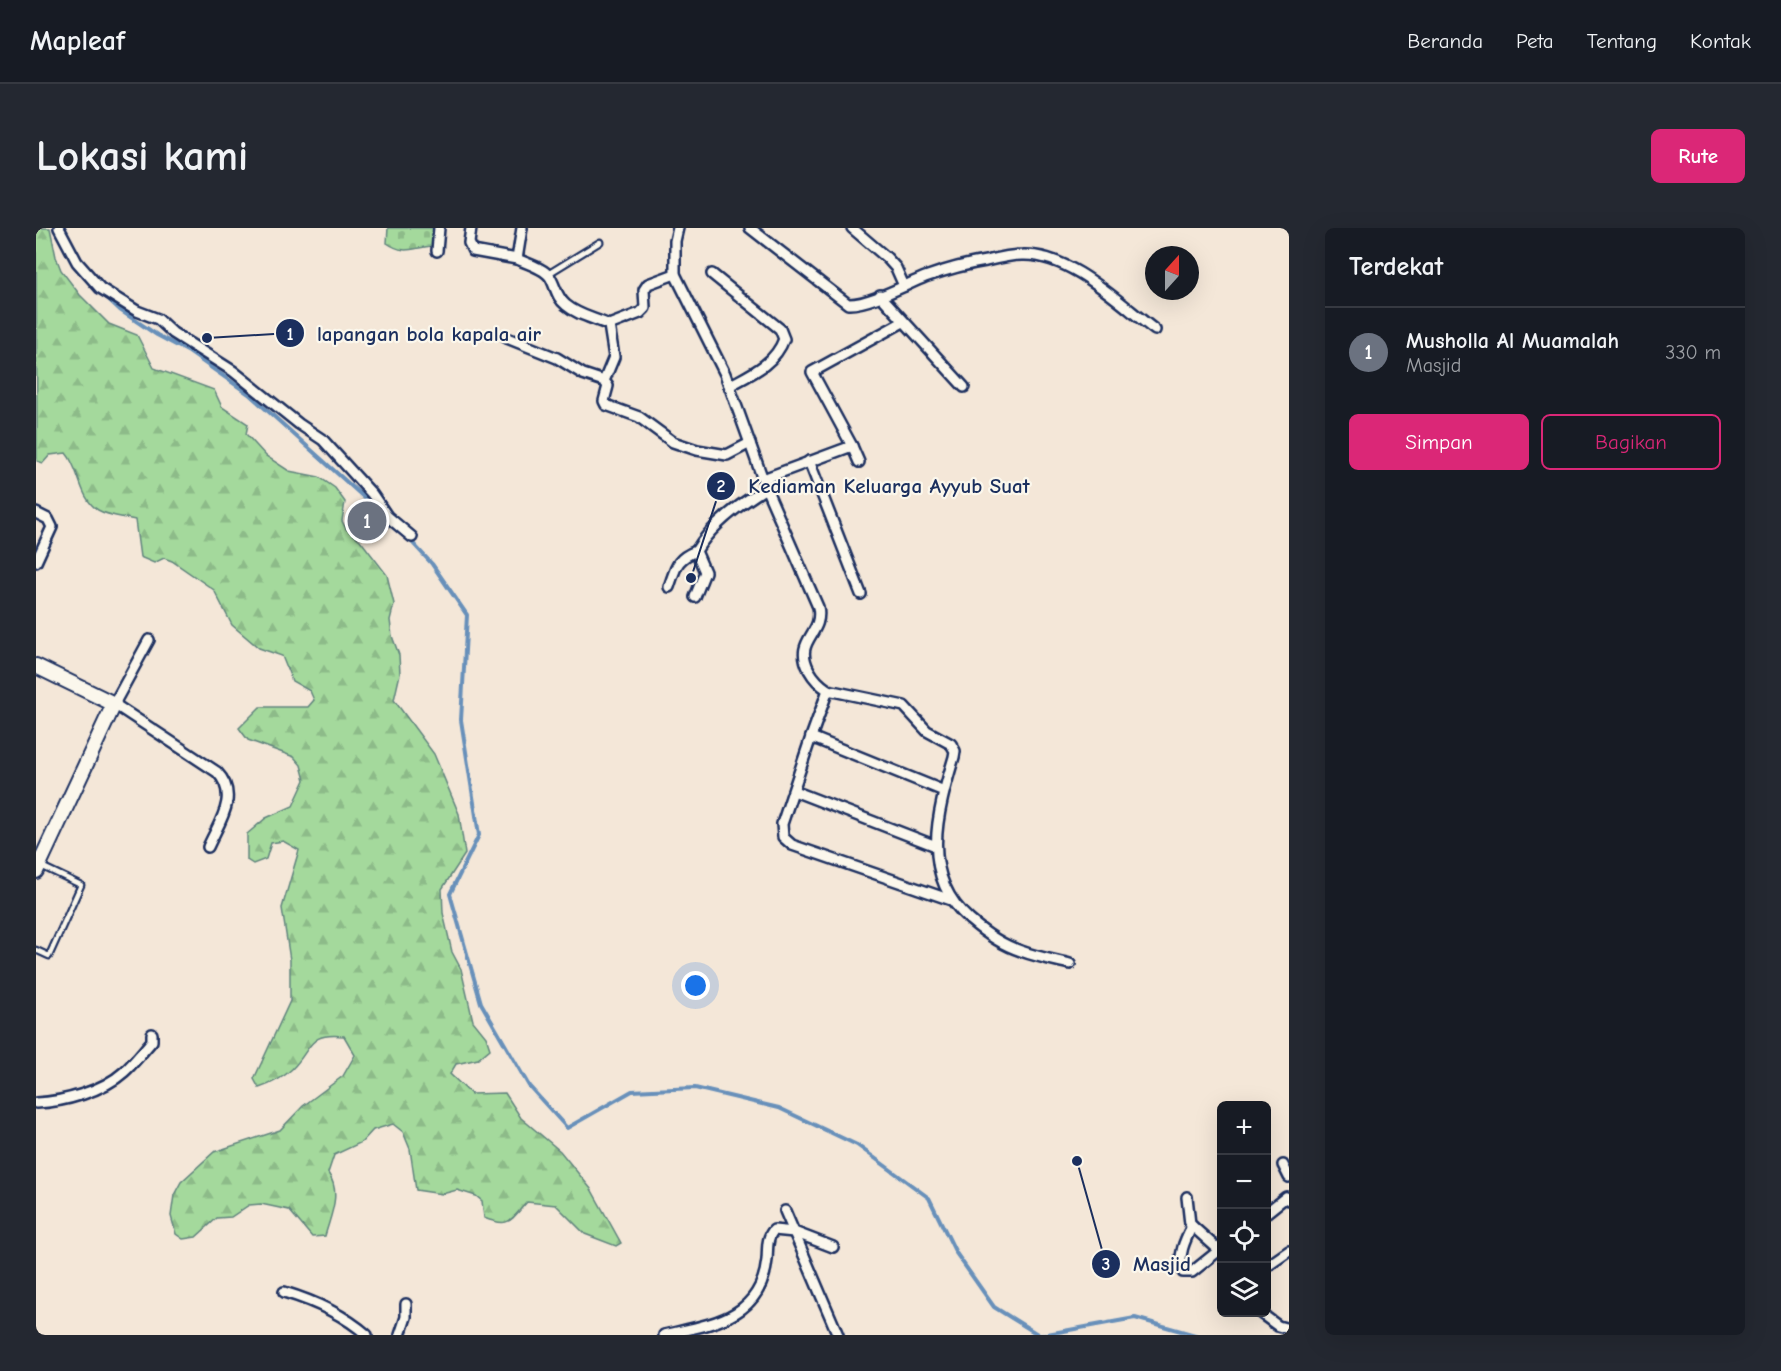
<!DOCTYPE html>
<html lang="id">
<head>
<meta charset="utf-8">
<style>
  :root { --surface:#171b24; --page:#242831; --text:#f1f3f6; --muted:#9ea1a6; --line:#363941; --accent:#db2777 }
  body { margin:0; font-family:"Comic Neue",sans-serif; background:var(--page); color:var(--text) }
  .controls { position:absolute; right:18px; bottom:18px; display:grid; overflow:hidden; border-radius:9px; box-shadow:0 6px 24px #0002 }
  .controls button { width:54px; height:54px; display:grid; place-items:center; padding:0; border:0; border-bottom:2px solid var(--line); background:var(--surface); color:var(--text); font:30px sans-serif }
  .compass { position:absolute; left:1109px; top:18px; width:54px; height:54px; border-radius:50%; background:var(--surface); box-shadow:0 6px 24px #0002; rotate:21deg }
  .you { position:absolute; left:660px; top:758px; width:21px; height:21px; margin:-15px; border:4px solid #fff; border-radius:50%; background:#1a73e8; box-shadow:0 0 0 9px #1a73e833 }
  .badge { display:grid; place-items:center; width:39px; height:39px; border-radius:50%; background:var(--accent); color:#fff; font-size:20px; font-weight:700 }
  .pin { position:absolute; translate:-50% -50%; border:3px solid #fff; box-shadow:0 2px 6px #0006 }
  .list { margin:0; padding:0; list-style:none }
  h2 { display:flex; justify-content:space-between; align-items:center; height:78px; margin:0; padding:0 24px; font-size:26px }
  h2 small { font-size:20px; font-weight:400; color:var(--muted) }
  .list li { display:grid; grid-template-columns:39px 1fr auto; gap:18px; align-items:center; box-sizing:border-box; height:90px; padding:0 24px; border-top:2px solid var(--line) }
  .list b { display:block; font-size:22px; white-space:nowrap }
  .list p { margin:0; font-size:20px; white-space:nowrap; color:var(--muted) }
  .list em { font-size:20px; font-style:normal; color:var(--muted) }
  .actions { display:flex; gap:12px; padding:18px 24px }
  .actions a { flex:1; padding:14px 0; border:2px solid var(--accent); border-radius:9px; text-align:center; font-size:21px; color:var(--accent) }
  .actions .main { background:var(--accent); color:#fff }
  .icon { flex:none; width:33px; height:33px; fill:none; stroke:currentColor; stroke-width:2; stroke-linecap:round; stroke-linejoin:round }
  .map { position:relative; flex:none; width:1253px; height:1107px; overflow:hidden; border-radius:9px }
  header { display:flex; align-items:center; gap:36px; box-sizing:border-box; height:84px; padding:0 30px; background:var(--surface); border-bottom:2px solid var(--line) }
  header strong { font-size:28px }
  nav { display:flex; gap:33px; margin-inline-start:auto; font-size:21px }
  .intro { display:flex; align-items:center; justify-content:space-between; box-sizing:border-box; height:144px; padding:0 36px }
  h1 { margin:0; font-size:42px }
  .button { padding:15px 27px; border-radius:9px; background:var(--accent); color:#fff; font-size:21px; font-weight:700 }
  main { display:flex; gap:36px; padding:0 36px }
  aside { flex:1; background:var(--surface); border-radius:9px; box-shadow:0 6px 24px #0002 }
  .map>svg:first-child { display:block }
  .forest { fill:url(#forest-firs); stroke:#60847d; stroke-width:1.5 }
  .cemetery { fill:url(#cemetery-stones); stroke:#60847d; stroke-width:1.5 }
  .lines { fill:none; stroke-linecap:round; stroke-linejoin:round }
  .stream { stroke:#6790ba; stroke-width:4 }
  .lane-casing { stroke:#1b2f5e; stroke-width:9 }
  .street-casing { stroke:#1b2f5e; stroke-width:14 }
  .secondary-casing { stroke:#1b2f5e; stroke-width:18 }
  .lane { stroke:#fbf7ec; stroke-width:4.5 }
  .street { stroke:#fbf7ec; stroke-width:9 }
  .secondary { stroke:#fbf7ec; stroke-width:14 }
  .leader { fill:none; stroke:#1b2f5e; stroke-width:2 }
  .callout-dot { fill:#1b2f5e; stroke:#fbf7ec; stroke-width:2 }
  .mark-label { font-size:18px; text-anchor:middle; font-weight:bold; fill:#fff }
  .callout-label { font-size:21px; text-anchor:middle; font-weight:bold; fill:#1b2f5e; stroke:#fbf7ec; stroke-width:4.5; stroke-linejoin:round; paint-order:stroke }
</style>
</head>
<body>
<header>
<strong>Mapleaf</strong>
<nav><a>Beranda</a><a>Peta</a><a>Tentang</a><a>Kontak</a></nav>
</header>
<div class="intro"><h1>Lokasi kami</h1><a class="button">Rute</a></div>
<main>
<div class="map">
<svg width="1253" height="1107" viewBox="0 0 1253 1107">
  <defs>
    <pattern id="forest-firs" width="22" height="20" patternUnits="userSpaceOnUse" patternTransform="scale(1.5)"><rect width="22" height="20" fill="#a4d99c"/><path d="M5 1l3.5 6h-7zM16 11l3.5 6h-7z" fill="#8dbb89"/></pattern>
    <pattern id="cemetery-stones" width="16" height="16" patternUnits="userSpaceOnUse" patternTransform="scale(1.5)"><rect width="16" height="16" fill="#a4d99c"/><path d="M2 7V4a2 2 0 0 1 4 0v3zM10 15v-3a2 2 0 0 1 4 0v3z" fill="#8dbb89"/></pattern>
  </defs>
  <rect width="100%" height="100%" fill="#f4e7d8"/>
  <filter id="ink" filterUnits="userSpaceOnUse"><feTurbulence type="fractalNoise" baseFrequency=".0167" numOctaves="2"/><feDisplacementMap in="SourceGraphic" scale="12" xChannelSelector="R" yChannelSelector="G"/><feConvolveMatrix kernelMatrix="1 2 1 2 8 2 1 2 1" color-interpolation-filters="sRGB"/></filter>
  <g filter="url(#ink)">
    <path class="forest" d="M0 0H14L20 29 25 42 44 67 73 96 101 107 118 140 178 162 186 179 212 196 210 206 230 228 253 243 283 249 299 260 309 274 306 293 310 301 324 312 351 347 358 376 354 392 356 408 363 427 364 446 358 472 398 526 423 586 429 626 406 661 407 685 416 724 425 741 437 793 450 809 454 821 442 831 420 836 414 846 435 866 469 865 485 890 524 923 555 961 585 1015 580 1018 549 1006 520 977 491 974C474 993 474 1000 448 990L446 973 440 968 421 962 406 966 380 962 374 921 367 904 357 896 337 902 326 914 298 927 292 945C306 965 295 986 289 1008L276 1009 253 982 225 976 213 977 195 989 181 990 160 1009 147 1011 140 1006 135 988 138 967 145 954 178 924 244 902 267 878 307 848 319 827 308 808C271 804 277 820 256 841 247 850 235 856 223 860L218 851 254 773V732L246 680 263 622 247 613 235 615 230 631 217 636 211 632V606L230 590 257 578 269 552 265 537 258 529 212 512 203 500 224 479H272L278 472 274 463 256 453 246 428 223 420 196 397 178 362 136 333 128 330 118 335 104 329 99 292C88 289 72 288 62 282 43 270 44 241 30 225L14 227 7 235 1 233Z"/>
    <path class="cemetery" d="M352 0H400L397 18C377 19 370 28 351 15Z"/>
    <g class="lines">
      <g class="stream">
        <polyline points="45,45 57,57"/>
        <polyline points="67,66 84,82 121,107 153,124 213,166 343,283"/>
        <polyline points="373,311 396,336 431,387 425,492 443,607 414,666 445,775 493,858 531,900 596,863 659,860 743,880 821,917 893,970 920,1025 958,1079 1003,1107"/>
        <polyline points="1006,1107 1099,1090 1159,1107"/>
      </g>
      <g class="lane-casing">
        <g id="lane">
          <polyline points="512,46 564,14"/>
          <polyline points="0,722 13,728 45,657 3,637"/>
        </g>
      </g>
      <g class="street-casing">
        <g id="street">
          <polyline points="23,0 41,34 64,60 101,83 122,91 137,105 197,143 263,196 287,212 336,266 351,288 376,309"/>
          <polyline points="435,0 433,15 437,23 481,31 486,0"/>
          <path d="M642 0 639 13V46L689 146 730 260 782 379C788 407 757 411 773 442 778 451 784 457 792 462L868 478 891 503 915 516 919 523 918 529C901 586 883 647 934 692 949 705 966 717 985 723 1001 729 1018 732 1034 736"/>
          <path d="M714 0 812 76C832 77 869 57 889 49 909 42 930 36 950 33 962 30 975 27 986 27 1034 25 1083 75 1119 102"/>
          <polyline points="816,0 851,30 860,40 868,58"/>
          <polyline points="401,23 403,0"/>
          <path d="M481 31C490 35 508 40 514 49 520 59 520 69 530 77 543 88 558 90 573 97L604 85 609 80 608 62 612 56 639 46"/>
          <path d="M676 46 744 101 748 111C739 136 715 146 693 158"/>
          <polyline points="844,67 928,159"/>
          <polyline points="471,110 521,130 547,146 568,153 572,158 568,173 570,177 603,189 637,214 661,222 691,227 714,215"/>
          <polyline points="568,153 578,129 573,97"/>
          <polyline points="816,218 823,234"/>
          <polyline points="773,233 825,366"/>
          <polyline points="727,251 816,218 776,144 867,94"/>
          <polyline points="0,285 12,291 16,299 0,334"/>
          <path d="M633 359C640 339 640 331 660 323"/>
          <path d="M659 369 669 344 660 323C676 296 704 276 730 260"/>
          <path d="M113 412 78 476 181 544C204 568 183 594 172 619"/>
          <polyline points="792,462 775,509 746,596 747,609 756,617 915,672"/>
          <polyline points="775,509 908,563"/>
          <polyline points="758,563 900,618"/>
          <path d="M0 875C28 874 67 863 88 844 98 835 107 823 116 813V806"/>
          <polyline points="1247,937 1253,949"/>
          <polyline points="1151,969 1154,996 1183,1022"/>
          <polyline points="749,983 802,1107"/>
          <polyline points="1230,985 1250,969 1253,972"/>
          <path d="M1156 998C1149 1012 1141 1028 1147 1044H1156L1186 1020"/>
          <polyline points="1230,1039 1253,1023"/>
          <path d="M248 1064C278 1073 307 1086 331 1107"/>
          <polyline points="1223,1084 1242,1098 1253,1101"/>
          <polyline points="364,1107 370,1089 370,1076"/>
          <path d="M628 1107C675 1096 725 1091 731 1032 732 1023 730 1009 738 1002L758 1004 797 1019"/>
        </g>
      </g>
      <g class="secondary-casing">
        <polyline id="secondary" points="0,438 78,476 0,643"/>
      </g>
      <use href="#lane" class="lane"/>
      <use href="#street" class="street"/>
      <use href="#secondary" class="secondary"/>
    </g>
  </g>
  <path class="leader" d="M171 110L254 105M655 350L685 258M1041 933L1070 1036"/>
  <g class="callout-dot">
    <circle cx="171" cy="110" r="6"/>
    <circle cx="655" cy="350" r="6"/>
    <circle cx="1041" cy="933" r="6"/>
    <circle cx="254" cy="105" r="15"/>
    <circle cx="685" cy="258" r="15"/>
    <circle cx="1070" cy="1036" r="15"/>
  </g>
  <g class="mark-label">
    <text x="254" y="112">1</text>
    <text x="685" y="264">2</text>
    <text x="1070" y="1042">3</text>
  </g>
  <g class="callout-label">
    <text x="393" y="113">lapangan bola kapala air</text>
    <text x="853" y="265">Kediaman Keluarga Ayyub Suat</text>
    <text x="1126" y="1043">Masjid</text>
  </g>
</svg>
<div class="controls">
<button>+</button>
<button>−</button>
<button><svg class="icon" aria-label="locate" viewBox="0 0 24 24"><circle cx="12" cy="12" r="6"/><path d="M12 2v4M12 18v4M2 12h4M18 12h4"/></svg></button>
<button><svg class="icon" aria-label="layers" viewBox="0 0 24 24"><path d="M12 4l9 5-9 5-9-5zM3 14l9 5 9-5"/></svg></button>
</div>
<svg class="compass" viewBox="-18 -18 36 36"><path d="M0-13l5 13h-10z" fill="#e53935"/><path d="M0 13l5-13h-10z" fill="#9ea1a6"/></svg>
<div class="you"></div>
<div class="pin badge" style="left:331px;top:293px;background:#6b7280">1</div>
</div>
<aside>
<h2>Terdekat<small></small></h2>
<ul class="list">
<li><span class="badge" style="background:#6b7280">1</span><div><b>Musholla Al Muamalah</b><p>Masjid</p></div><em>330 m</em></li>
</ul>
<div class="actions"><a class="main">Simpan</a><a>Bagikan</a></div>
</aside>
</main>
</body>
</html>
